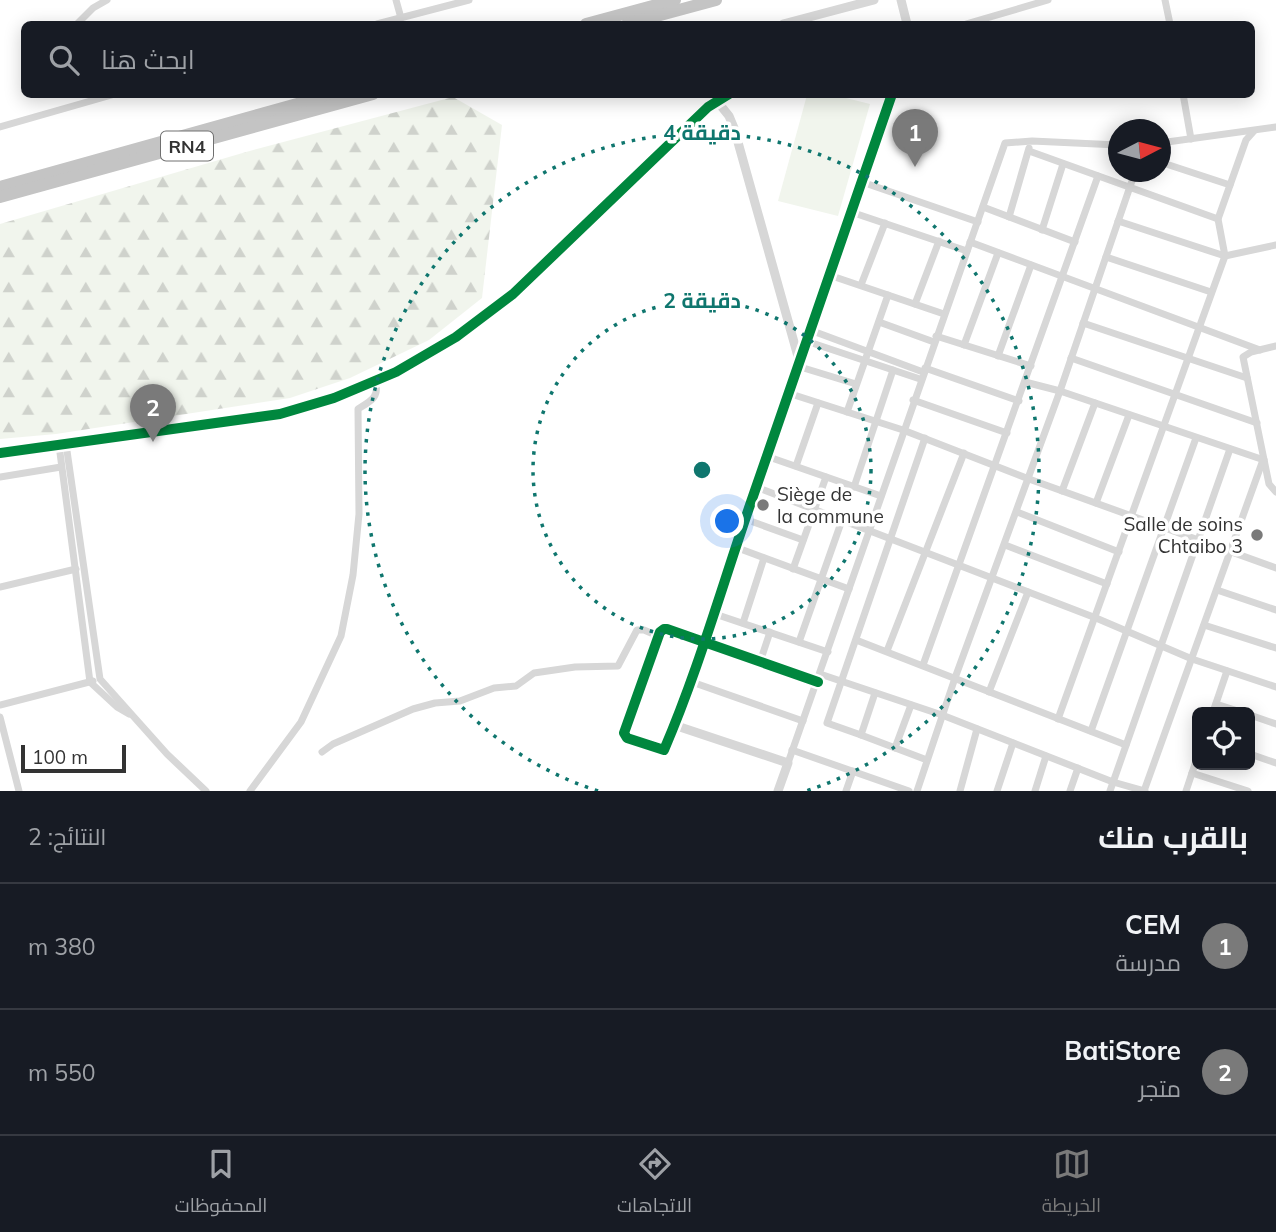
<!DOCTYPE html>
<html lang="ar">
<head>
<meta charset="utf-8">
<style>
  :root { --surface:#171b24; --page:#20242c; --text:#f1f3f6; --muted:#9ea1a6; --line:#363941; --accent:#7a7a7a }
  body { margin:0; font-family:Mulish,Cairo,sans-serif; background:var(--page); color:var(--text); direction:rtl }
  .controls { position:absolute; right:21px; bottom:21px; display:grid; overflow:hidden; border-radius:10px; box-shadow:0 4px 18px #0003 }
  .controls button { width:63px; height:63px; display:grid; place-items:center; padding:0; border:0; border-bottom:2px solid var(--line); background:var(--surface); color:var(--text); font:35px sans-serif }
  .compass { position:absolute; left:1108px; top:119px; width:63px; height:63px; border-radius:50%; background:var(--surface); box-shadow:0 4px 18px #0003; rotate:84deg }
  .scale { position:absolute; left:21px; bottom:18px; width:105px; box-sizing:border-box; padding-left:7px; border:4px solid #333; border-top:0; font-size:19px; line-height:24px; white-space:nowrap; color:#333; -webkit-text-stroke:5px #fff; paint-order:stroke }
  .you { position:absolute; left:728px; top:522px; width:24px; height:24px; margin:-18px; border:5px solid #fff; border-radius:50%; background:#1a73e8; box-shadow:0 0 0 10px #1a73e833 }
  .badge { display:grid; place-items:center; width:46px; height:46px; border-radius:50%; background:var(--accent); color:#fff; font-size:23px; font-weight:700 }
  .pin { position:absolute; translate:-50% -58px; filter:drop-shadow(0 2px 4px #0008) }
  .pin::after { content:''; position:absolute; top:37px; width:24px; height:21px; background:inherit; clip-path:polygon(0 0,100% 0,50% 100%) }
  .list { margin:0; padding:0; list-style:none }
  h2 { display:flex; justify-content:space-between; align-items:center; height:91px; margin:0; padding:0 28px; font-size:30px }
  h2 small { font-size:23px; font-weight:400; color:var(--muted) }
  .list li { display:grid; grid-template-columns:46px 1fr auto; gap:21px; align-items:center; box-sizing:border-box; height:126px; padding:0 28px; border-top:2px solid var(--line) }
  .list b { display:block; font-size:26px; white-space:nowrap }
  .list p { margin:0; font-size:23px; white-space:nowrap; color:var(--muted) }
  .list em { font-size:23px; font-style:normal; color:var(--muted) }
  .icon { flex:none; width:38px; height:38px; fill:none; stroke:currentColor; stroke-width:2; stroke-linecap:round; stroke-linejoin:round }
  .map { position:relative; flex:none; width:1276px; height:791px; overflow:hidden; direction:ltr }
  .search { position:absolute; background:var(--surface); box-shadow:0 4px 18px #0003; left:21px; right:21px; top:21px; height:77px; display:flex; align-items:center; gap:18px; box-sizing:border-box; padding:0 24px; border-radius:10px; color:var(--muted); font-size:26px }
  .sheet { height:343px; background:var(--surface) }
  nav { display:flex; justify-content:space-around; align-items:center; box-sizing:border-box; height:98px; border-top:2px solid var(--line); background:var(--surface); font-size:19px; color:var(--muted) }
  nav a { display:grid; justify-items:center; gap:4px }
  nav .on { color:var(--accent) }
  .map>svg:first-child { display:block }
  .forest { fill:url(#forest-firs) }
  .garden { fill:#f1f5ed }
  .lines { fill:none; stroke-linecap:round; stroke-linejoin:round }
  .minor { stroke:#d7d7d7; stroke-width:7 }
  .tertiary { stroke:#d7d7d7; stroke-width:9 }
  .motorway { stroke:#c4c4c4; stroke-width:12 }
  .cycleway-casing { stroke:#fff; stroke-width:15 }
  .cycleway { stroke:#00873e; stroke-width:10 }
  .ring { fill:none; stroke:#0f766e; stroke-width:3.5; stroke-dasharray:3.5 7 }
  .poi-dot { fill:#7a7a7a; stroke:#fff; stroke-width:2.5 }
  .labels { text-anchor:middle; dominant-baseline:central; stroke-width:7; stroke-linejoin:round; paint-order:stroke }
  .shield { fill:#fff; stroke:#707070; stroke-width:2 }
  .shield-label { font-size:18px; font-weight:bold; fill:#333 }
  .poi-label { font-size:19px; fill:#333; stroke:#fff; text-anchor:start }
  .centre { fill:#0f766e; stroke:#fff; stroke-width:3.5 }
  .ring-label { font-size:21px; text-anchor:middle; font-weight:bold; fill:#0f766e; stroke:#fff; stroke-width:7; stroke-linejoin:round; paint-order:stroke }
</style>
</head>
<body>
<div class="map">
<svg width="1276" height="791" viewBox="0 0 1276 791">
  <defs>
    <pattern id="forest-firs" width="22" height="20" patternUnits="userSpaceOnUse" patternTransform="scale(1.75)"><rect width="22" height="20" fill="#f1f5ed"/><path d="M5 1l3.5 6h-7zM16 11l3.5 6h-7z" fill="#cfd2cc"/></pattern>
  </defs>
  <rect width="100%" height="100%" fill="#fff"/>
  <polygon class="forest" points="453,97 502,125 482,298 429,340 350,378 290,398 56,434 0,439 0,224 246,152"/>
  <polygon class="garden" points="807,95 834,95 870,104 838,216 778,201"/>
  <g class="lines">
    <g class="minor">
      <polyline points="396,0 401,18"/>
      <polyline points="1165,0 1170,24"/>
      <polyline points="77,24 93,8 107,0"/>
      <polyline points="377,24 469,0"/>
      <polyline points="966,24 1048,0"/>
      <polyline points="1183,94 1191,139"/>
      <polyline points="717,101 729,94"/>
      <polyline points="0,127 115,94"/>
      <polyline points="1160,143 1276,127"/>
      <polyline points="1029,151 1218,219"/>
      <polyline points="1160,162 1230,185"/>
      <polyline points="862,182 978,222"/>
      <polyline points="983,207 1075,242"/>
      <polyline points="851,212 967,251"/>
      <polyline points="1009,217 1029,148"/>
      <polyline points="1118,221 1225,256 1276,245"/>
      <polyline points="1042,230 1063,164"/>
      <polyline points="970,242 1260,350"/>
      <polyline points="1106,257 1211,292"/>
      <polyline points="829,275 944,314"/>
      <polyline points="861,285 885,223"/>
      <polyline points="915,304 939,241"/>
      <polyline points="879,322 934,342"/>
      <polyline points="1083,323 1247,378"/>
      <polyline points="810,330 923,372"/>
      <polyline points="936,336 1031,366"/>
      <polyline points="806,341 920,379"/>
      <polyline points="964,345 998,253"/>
      <polyline points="1276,346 1251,352 1243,357 1269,484 1276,492"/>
      <polyline points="998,356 1031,265"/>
      <polyline points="1071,358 1257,423"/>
      <polyline points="797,366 856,384"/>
      <polyline points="925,368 1019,401"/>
      <polyline points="1025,382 1060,391 1264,460"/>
      <polyline points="788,393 903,430 1029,479 1276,568"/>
      <polyline points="913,400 1007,433"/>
      <polyline points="847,412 888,295"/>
      <polyline points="66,444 100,679 167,754 206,791"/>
      <polyline points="59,445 90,682 117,707 129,714"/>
      <polyline points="766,456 881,496"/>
      <polyline points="796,466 818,403"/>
      <polyline points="0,477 61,467"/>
      <polyline points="756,487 1096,618 1192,659 1276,687"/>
      <polyline points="854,487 893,370"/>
      <polyline points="1062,491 1095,403"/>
      <polyline points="1096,503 1129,415"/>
      <polyline points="1017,512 1119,552"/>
      <polyline points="745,519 803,540"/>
      <polyline points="1005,545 1107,584"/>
      <polyline points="735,547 849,589"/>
      <polyline points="793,569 826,477"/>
      <polyline points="0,587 76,569"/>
      <polyline points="1217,590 1276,610"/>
      <polyline points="712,613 828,652"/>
      <polyline points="743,623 764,558"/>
      <polyline points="1204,625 1276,648"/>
      <polyline points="856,640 1126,745"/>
      <polyline points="799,642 842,520"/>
      <polyline points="887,651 964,453"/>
      <polyline points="760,662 770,632"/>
      <polyline points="923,665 1098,176"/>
      <polyline points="820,674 942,715 1113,782 1145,791"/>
      <polyline points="689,681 803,721"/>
      <polyline points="989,692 1028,592"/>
      <polyline points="875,693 861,735 927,760"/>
      <polyline points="1216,704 1241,712"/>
      <polyline points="0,705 93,681"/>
      <polyline points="1213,712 1227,671"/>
      <polyline points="1250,715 1276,724"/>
      <polyline points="0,717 19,791"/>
      <polyline points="1058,719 1225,256 1218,219 1246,140 1254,131"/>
      <polyline points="674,725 664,750 627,738 624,733 660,632 664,629 818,682"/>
      <polyline points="1091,731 1196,438"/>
      <polyline points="861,735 827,723 925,438"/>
      <polyline points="895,748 911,705"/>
      <polyline points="792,750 909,791"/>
      <polyline points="322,752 333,744 413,709 435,703 460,701 494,688 516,686 534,673 575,667 618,666 637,630 644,630 658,636"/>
      <polyline points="1250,754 1276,763"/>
      <polyline points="788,763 1005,143 1032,141 1118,145"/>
      <polyline points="1192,773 1248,791"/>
      <path d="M250 791 301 722 341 636 353 575 359 514 358 409C371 401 380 397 375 381"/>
      <polyline points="846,791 853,771"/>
      <polyline points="917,791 955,678 1060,391 1135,172"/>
      <polyline points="960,791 977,729"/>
      <polyline points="997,791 1013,743"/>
      <polyline points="1035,791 1046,756"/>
      <polyline points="1070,791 1078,768"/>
      <polyline points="1110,791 1230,449"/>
      <polyline points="1144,791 1263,460"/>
      <polyline points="1186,791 1197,758"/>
    </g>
    <g class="tertiary">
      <polyline points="901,0 907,24"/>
      <polyline points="783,24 874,0"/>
      <polyline points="0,453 280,414 334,398 396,372 456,337 513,294 708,107 717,101 729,116 734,128 799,360"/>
      <polyline points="778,791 788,763 674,725 892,94"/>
    </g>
    <g class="motorway">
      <polyline points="586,24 675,0"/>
      <polyline points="627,24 716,0"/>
      <polyline points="0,187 333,94"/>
      <polyline points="0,197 373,94"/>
    </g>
    <g class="cycleway-casing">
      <g id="cycleway">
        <polyline points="0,453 280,414 334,398 396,372 456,337 513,294 708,107 729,94"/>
        <path d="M818 682 667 629H664L660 632 624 733 627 738 664 750C698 671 722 586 750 505 796 368 844 231 892 94"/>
      </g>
    </g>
    <use href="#cycleway" class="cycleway"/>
  </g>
  <g class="ring">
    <circle cx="702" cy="470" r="169"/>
    <path d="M598 791A337 337 0 1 1 806 791"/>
  </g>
  <g class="poi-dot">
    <circle cx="763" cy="505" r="7"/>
    <circle cx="1257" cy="535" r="7"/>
  </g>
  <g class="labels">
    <rect class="shield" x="161" y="131.5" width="52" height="29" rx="5"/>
    <g class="shield-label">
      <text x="187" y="146">RN4</text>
    </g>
    <g class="poi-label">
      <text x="777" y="494">Siège de<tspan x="777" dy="22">la commune</tspan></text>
      <text x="1243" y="524" text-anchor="end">Salle de soins<tspan x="1243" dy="22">Chtaibo 3</tspan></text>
    </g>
  </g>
  <circle cx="702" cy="470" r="10" class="centre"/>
  <g class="ring-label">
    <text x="702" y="140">4 دقيقة</text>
    <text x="702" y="308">2 دقيقة</text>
  </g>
</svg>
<div class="controls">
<button><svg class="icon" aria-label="locate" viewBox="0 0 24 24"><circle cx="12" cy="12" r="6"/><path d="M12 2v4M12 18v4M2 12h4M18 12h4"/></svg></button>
</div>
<svg class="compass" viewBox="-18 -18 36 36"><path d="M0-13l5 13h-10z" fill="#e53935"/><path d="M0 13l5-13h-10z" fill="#9ea1a6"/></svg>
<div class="scale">100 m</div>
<div class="you"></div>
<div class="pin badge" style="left:915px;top:167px">1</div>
<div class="pin badge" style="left:153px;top:442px">2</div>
<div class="search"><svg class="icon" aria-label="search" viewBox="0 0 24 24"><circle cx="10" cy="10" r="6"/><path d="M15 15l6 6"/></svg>ابحث هنا</div>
</div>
<section class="sheet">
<h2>بالقرب منك<small>النتائج: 2</small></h2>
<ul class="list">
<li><span class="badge">1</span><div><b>CEM</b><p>مدرسة</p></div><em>380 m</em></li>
<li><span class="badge">2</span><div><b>BatiStore</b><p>متجر</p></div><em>550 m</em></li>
</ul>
</section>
<nav>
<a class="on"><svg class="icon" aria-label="map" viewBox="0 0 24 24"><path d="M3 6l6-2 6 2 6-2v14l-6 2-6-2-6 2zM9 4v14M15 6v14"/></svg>الخريطة</a>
<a><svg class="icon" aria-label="directions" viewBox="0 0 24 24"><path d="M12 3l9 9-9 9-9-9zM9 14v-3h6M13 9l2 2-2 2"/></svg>الاتجاهات</a>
<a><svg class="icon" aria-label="saved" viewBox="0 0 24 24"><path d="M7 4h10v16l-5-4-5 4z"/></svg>المحفوظات</a>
</nav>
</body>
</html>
